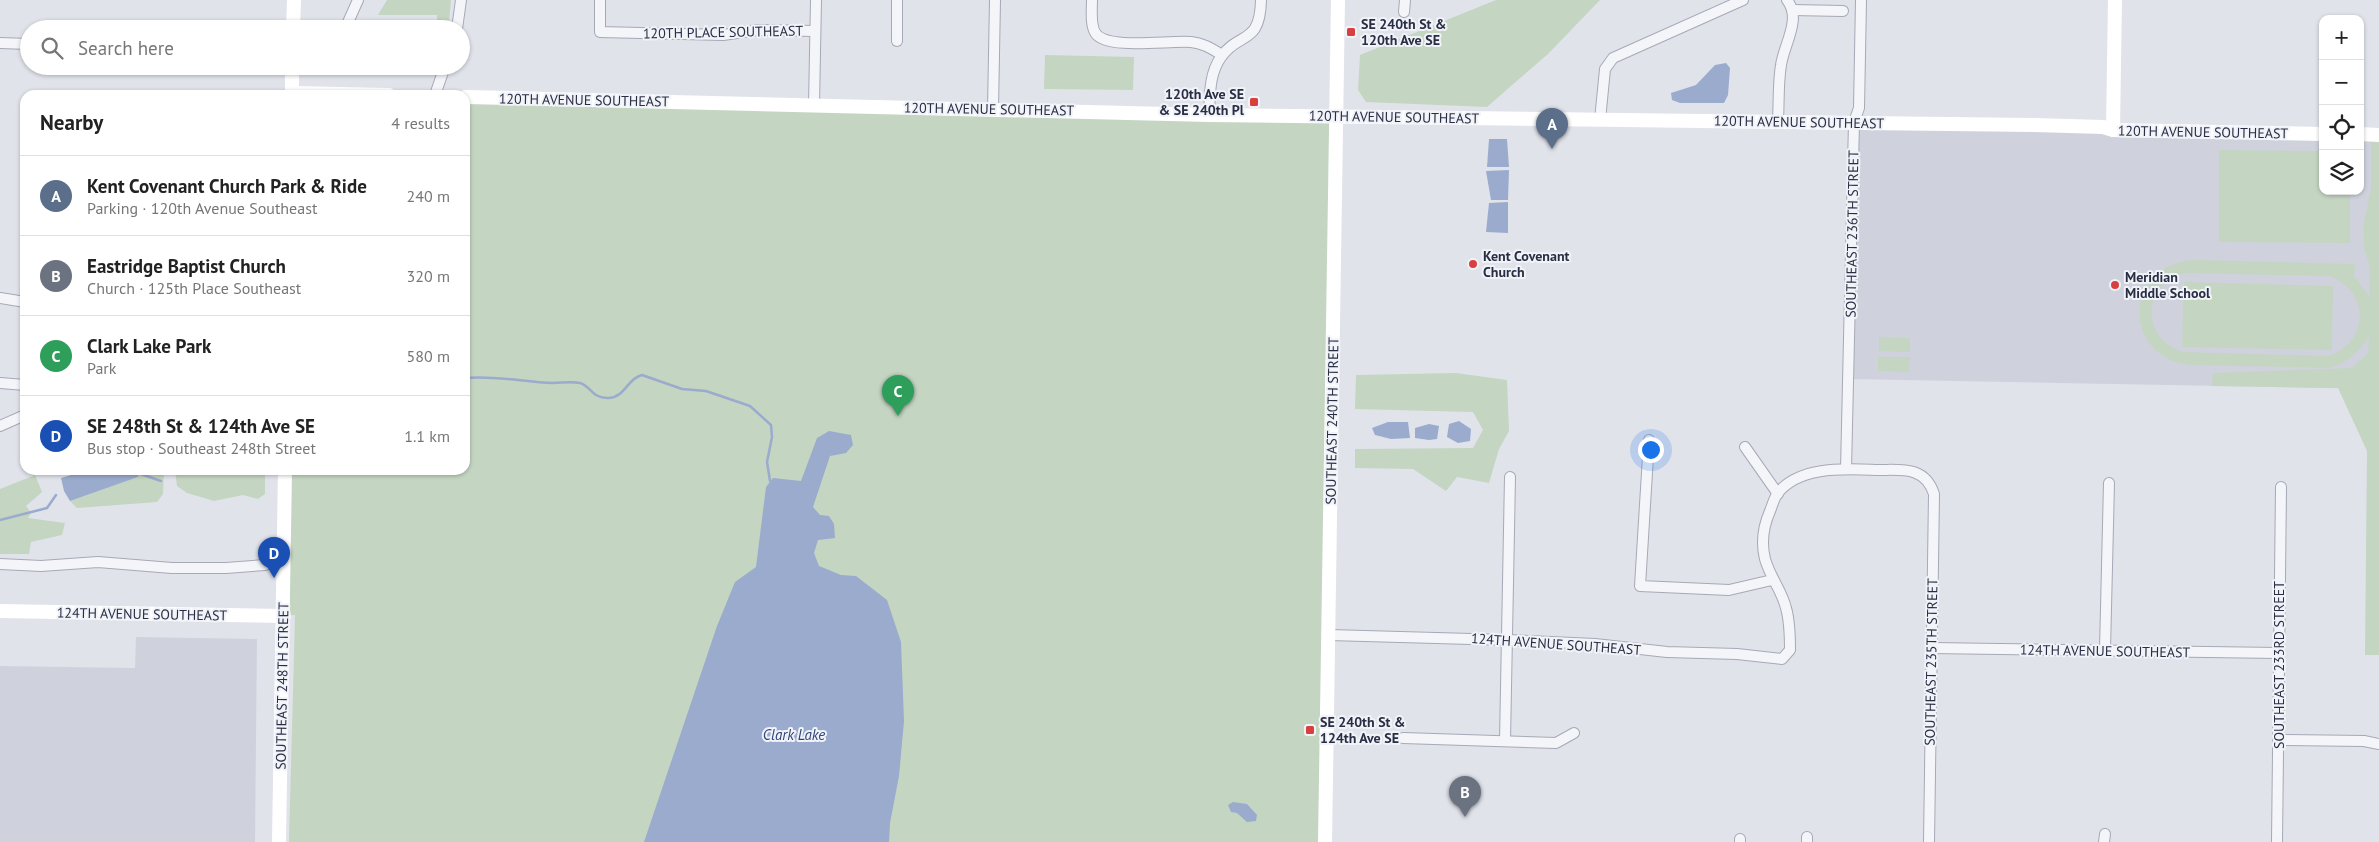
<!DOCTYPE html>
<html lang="en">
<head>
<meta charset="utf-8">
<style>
  :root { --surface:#fff; --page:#f6f6f6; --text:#222; --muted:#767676; --line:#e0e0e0; --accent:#1a73e8 }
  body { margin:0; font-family:"PT Sans",sans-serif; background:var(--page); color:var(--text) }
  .controls { position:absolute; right:15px; top:15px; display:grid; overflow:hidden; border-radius:10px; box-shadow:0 1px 4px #0004 }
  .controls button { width:45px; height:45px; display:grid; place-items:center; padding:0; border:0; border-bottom:1px solid var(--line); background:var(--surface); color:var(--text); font:25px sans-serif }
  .you { position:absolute; left:1650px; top:449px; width:18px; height:18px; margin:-12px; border:4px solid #fff; border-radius:50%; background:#1a73e8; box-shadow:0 0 0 8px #1a73e833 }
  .badge { display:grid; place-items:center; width:32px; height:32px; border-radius:50%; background:var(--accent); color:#fff; font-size:16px; font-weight:700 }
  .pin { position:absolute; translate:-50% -41px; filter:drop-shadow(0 1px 2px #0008) }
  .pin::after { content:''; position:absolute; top:26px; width:18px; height:15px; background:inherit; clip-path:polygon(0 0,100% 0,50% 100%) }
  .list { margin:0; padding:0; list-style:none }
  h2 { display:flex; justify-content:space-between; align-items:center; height:65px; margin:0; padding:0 20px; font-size:21px }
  h2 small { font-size:16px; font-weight:400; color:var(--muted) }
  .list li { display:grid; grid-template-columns:32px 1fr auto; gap:15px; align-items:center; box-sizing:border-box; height:80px; padding:0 20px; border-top:1px solid var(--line) }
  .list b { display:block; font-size:19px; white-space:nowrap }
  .list p { margin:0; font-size:16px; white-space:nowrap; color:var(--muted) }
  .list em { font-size:16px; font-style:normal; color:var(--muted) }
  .icon { flex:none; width:28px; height:28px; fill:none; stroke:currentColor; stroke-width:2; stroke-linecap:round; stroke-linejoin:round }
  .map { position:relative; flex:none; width:2379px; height:842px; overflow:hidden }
  .search { position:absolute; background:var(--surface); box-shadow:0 1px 4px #0004; left:20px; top:20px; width:450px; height:55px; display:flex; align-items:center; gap:12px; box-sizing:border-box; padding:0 18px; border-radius:28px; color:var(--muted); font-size:19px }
  .panel { position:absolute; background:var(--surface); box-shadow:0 1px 4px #0004; left:20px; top:90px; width:450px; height:385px; border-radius:15px }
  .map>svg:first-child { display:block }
  .built { fill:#cfd2dd }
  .green { fill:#c4d5c2; fill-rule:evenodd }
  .water { fill:#9aabcd }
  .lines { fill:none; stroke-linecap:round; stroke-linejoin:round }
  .stream { stroke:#9aabcd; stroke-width:2.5 }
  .street-casing { stroke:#a6a9b6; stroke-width:12 }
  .street { stroke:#f4f5f9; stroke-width:10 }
  .secondary { stroke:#fff; stroke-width:14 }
  .poi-dot { fill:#d7403f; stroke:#f1f3f8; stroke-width:2 }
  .labels { text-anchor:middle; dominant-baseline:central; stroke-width:4; stroke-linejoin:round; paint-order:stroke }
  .poi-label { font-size:14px; font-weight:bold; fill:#282e44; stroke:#f1f3f8; text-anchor:start }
  .street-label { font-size:14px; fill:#282e44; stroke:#f1f3f8 }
  .water-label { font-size:15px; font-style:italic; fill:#2f457b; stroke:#f1f3f8 }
</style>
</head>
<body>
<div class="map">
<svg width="2379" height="842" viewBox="0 0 2379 842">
  <rect width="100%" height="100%" fill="#e1e3eb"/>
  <g class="built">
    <polygon points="1854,122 2323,134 2323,191 2360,191 2360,134 2379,135 2379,389 1849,379"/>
    <polygon points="136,637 257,639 255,842 0,842 0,666 135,668"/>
  </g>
  <g class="green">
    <polygon points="387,0 451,0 449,22 444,20 441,29 437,29 437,15 378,15"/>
    <polygon points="1496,0 1600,0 1548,54 1487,107 1366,102 1358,90 1360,55"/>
    <polygon points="1045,55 1134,57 1133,90 1044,89"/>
    <polygon points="465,97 1336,116 1325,842 289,842 295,615 284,616 285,470 465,470"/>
    <path d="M2371 132H2379V655H2365L2367 451 2338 388 2212 386 2213 373 2352 368 2368 353 2369 337C2358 352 2349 362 2329 368L2191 365C2121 358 2123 265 2193 260L2355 264 2354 276 2369 296 2370 266 2364 248 2363 227 2371 189ZM2185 273 2329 276C2371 291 2370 343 2327 356L2183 352C2140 338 2141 285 2185 273Z"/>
    <polygon points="2219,150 2323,151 2323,191 2350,191 2350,243 2219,242"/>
    <polygon points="2184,282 2333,286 2332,350 2182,347"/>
    <polygon points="1879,337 1910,338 1910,352 1879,351"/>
    <polygon points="1878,357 1910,357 1909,372 1878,371"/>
    <polygon points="1456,373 1507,380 1509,431 1499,449 1489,483 1457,477 1446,491 1413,469 1355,468 1355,449 1473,448 1483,430 1473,412 1355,409 1356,375"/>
    <polygon points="139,470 164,470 163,494 157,502 77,508 70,501 138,477"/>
    <polygon points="175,470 265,470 265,494 258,499 243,495 214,501 187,493 177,486"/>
    <polygon points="35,475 42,492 26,506 31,513 28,518 65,523 62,535 31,542 29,554 0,554 0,489"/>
  </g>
  <g class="water">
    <polygon points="1726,63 1730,68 1728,95 1724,103 1680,103 1672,100 1671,93 1696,85 1715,65"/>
    <polygon points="1489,139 1507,139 1509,167 1487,167"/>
    <polygon points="1509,170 1508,200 1491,200 1486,171"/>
    <polygon points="1508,202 1508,233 1486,232 1489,203"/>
    <polygon points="1459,421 1471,429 1470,441 1458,443 1447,437 1449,424"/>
    <polygon points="1388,422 1408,422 1410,438 1391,439 1375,435 1372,428"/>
    <polygon points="1429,424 1439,426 1437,439 1429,440 1415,438 1415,428"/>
    <polygon points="829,431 851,435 853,445 846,453 830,456 813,507 820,515 829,516 834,524 835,538 818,540 814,553 819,566 841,575 856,576 887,600 901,642 904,721 899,776 890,823 889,842 644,842 717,626 735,582 756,567 766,487 773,478 801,481 817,438"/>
    <polygon points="88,470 139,470 138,477 70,501 64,491 61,478"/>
    <polygon points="1233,802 1247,804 1257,815 1256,821 1247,822 1237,813 1231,812 1228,805"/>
  </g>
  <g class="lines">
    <g class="stream">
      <path d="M465 378C494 375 524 382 553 383 562 383 571 381 580 383 591 386 592 399 609 398 625 397 628 378 642 375L682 389 706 391 750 406 771 425 772 437 767 462 770 481"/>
      <polyline points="138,473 161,481"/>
      <polyline points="0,520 47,508 56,495"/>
    </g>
    <g class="street-casing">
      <g id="street">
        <polyline points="600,0 600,32 723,35 758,30 815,31"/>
        <path d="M1092 0C1092 10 1090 26 1096 34 1109 50 1170 40 1191 42 1203 43 1212 49 1222 55"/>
        <polyline points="1792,10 1843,11"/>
        <polyline points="1404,12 1405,0"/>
        <polyline points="345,29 358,0"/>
        <polyline points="457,29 461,0"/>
        <polyline points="897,41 897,0"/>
        <polyline points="0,43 29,44"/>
        <polyline points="435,95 445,66"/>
        <polyline points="814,105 816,0"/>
        <polyline points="993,109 995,0"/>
        <path d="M1209 115C1210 95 1209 74 1221 57 1239 31 1260 46 1261 0"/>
        <polyline points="1600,120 1605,69 1613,58 1743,0"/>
        <path d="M1778 120C1779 102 1778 83 1781 65 1784 44 1802 19 1787 0"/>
        <polyline points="0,298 25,302"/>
        <polyline points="0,383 25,385"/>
        <polyline points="0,426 25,415"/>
        <polyline points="1649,440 1640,586 1729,590 1772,580"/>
        <polyline points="1745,447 1778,494"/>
        <polyline points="1846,469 1854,122 1859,108 1861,0"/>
        <polyline points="0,564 41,566 98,562 172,568 226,568 265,565"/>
        <path d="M1329 635 1507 640 1595 644 1667 652 1737 654 1782 659 1790 650C1790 636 1790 622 1786 608 1782 591 1770 577 1765 559 1761 543 1763 527 1770 511 1772 506 1774 499 1777 494 1799 465 1846 469 1878 470 1902 470 1925 466 1934 494L1929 842"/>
        <polyline points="1931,648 2278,653"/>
        <polyline points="2105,650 2109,483"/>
        <polyline points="1403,738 1556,743 1574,733"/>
        <polyline points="2279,740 2364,741 2379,744"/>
        <polyline points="1505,741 1510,477"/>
        <polyline points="1807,837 1807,842"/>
        <polyline points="1740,842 1740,839"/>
        <polyline points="2104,842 2105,834"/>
        <polyline points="2277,842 2281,487"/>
      </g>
    </g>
    <use href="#street" class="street"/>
    <g class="secondary">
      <polyline points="293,29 294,0"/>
      <polyline points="292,93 389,95"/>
      <polyline points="292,95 292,66"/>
      <polyline points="465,97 1209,115 2034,125 2103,127 2113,130 2323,134"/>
      <polyline points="2113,130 2115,0"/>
      <polyline points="2360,134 2379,135"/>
      <polyline points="0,611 284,616"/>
      <polyline points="279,842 285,470"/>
      <polyline points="1325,842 1338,0"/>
    </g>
  </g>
  <g class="poi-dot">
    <rect x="1346" y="27" width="10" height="10" rx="2.5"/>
    <rect x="1249" y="97" width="10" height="10" rx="2.5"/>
    <circle cx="1473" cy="264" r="5"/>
    <circle cx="2115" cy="285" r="5"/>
    <rect x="1305" y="725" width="10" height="10" rx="2.5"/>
  </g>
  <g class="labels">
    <g class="poi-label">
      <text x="1361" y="24">SE 240th St &amp;<tspan x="1361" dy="16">120th Ave SE</tspan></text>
      <text x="1244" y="94" text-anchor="end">120th Ave SE<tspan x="1244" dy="16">&amp; SE 240th Pl</tspan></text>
      <text x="1483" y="256">Kent Covenant<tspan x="1483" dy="16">Church</tspan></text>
      <text x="2125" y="277">Meridian<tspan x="2125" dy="16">Middle School</tspan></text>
      <text x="1320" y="722">SE 240th St &amp;<tspan x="1320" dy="16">124th Ave SE</tspan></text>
    </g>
    <g class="street-label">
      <text transform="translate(723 32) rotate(-1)">120TH PLACE SOUTHEAST</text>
      <text transform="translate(584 100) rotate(1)">120TH AVENUE SOUTHEAST</text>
      <text transform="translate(989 109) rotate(1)">120TH AVENUE SOUTHEAST</text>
      <text transform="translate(1394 117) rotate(1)">120TH AVENUE SOUTHEAST</text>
      <text transform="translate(1799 122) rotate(1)">120TH AVENUE SOUTHEAST</text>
      <text transform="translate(2203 132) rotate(1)">120TH AVENUE SOUTHEAST</text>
      <text transform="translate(1852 234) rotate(-89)">SOUTHEAST 236TH STREET</text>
      <text transform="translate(1332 421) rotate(-89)">SOUTHEAST 240TH STREET</text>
      <text transform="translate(142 614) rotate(1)">124TH AVENUE SOUTHEAST</text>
      <text transform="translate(1556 644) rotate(4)">124TH AVENUE SOUTHEAST</text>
      <text transform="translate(2105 651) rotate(1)">124TH AVENUE SOUTHEAST</text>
      <text transform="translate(1931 662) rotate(-89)">SOUTHEAST 235TH STREET</text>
      <text transform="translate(2279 665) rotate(-90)">SOUTHEAST 233RD STREET</text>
      <text transform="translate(282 686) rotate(-89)">SOUTHEAST 248TH STREET</text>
    </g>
    <g class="water-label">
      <text x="794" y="734">Clark Lake</text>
    </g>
  </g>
</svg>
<div class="controls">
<button>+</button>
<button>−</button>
<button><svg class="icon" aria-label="locate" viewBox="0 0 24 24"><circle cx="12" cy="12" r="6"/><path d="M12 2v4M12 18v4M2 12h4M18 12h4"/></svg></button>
<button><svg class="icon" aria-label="layers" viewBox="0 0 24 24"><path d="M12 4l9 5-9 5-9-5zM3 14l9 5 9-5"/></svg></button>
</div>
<div class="you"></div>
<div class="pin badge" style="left:1552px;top:149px;background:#5c6f8a">A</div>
<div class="pin badge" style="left:1465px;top:817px;background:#6b7280">B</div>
<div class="pin badge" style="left:898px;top:416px;background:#2e9e5b">C</div>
<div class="pin badge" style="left:274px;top:578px;background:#1a4fb4">D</div>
<div class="search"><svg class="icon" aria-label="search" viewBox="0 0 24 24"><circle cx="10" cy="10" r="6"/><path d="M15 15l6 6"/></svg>Search here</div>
<section class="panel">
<h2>Nearby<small>4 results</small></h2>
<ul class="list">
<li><span class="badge" style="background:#5c6f8a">A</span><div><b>Kent Covenant Church Park &amp; Ride</b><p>Parking · 120th Avenue Southeast</p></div><em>240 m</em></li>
<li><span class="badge" style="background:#6b7280">B</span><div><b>Eastridge Baptist Church</b><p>Church · 125th Place Southeast</p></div><em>320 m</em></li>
<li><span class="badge" style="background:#2e9e5b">C</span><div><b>Clark Lake Park</b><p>Park</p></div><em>580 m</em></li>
<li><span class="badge" style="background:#1a4fb4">D</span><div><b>SE 248th St &amp; 124th Ave SE</b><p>Bus stop · Southeast 248th Street</p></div><em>1.1 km</em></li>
</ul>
</section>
</div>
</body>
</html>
